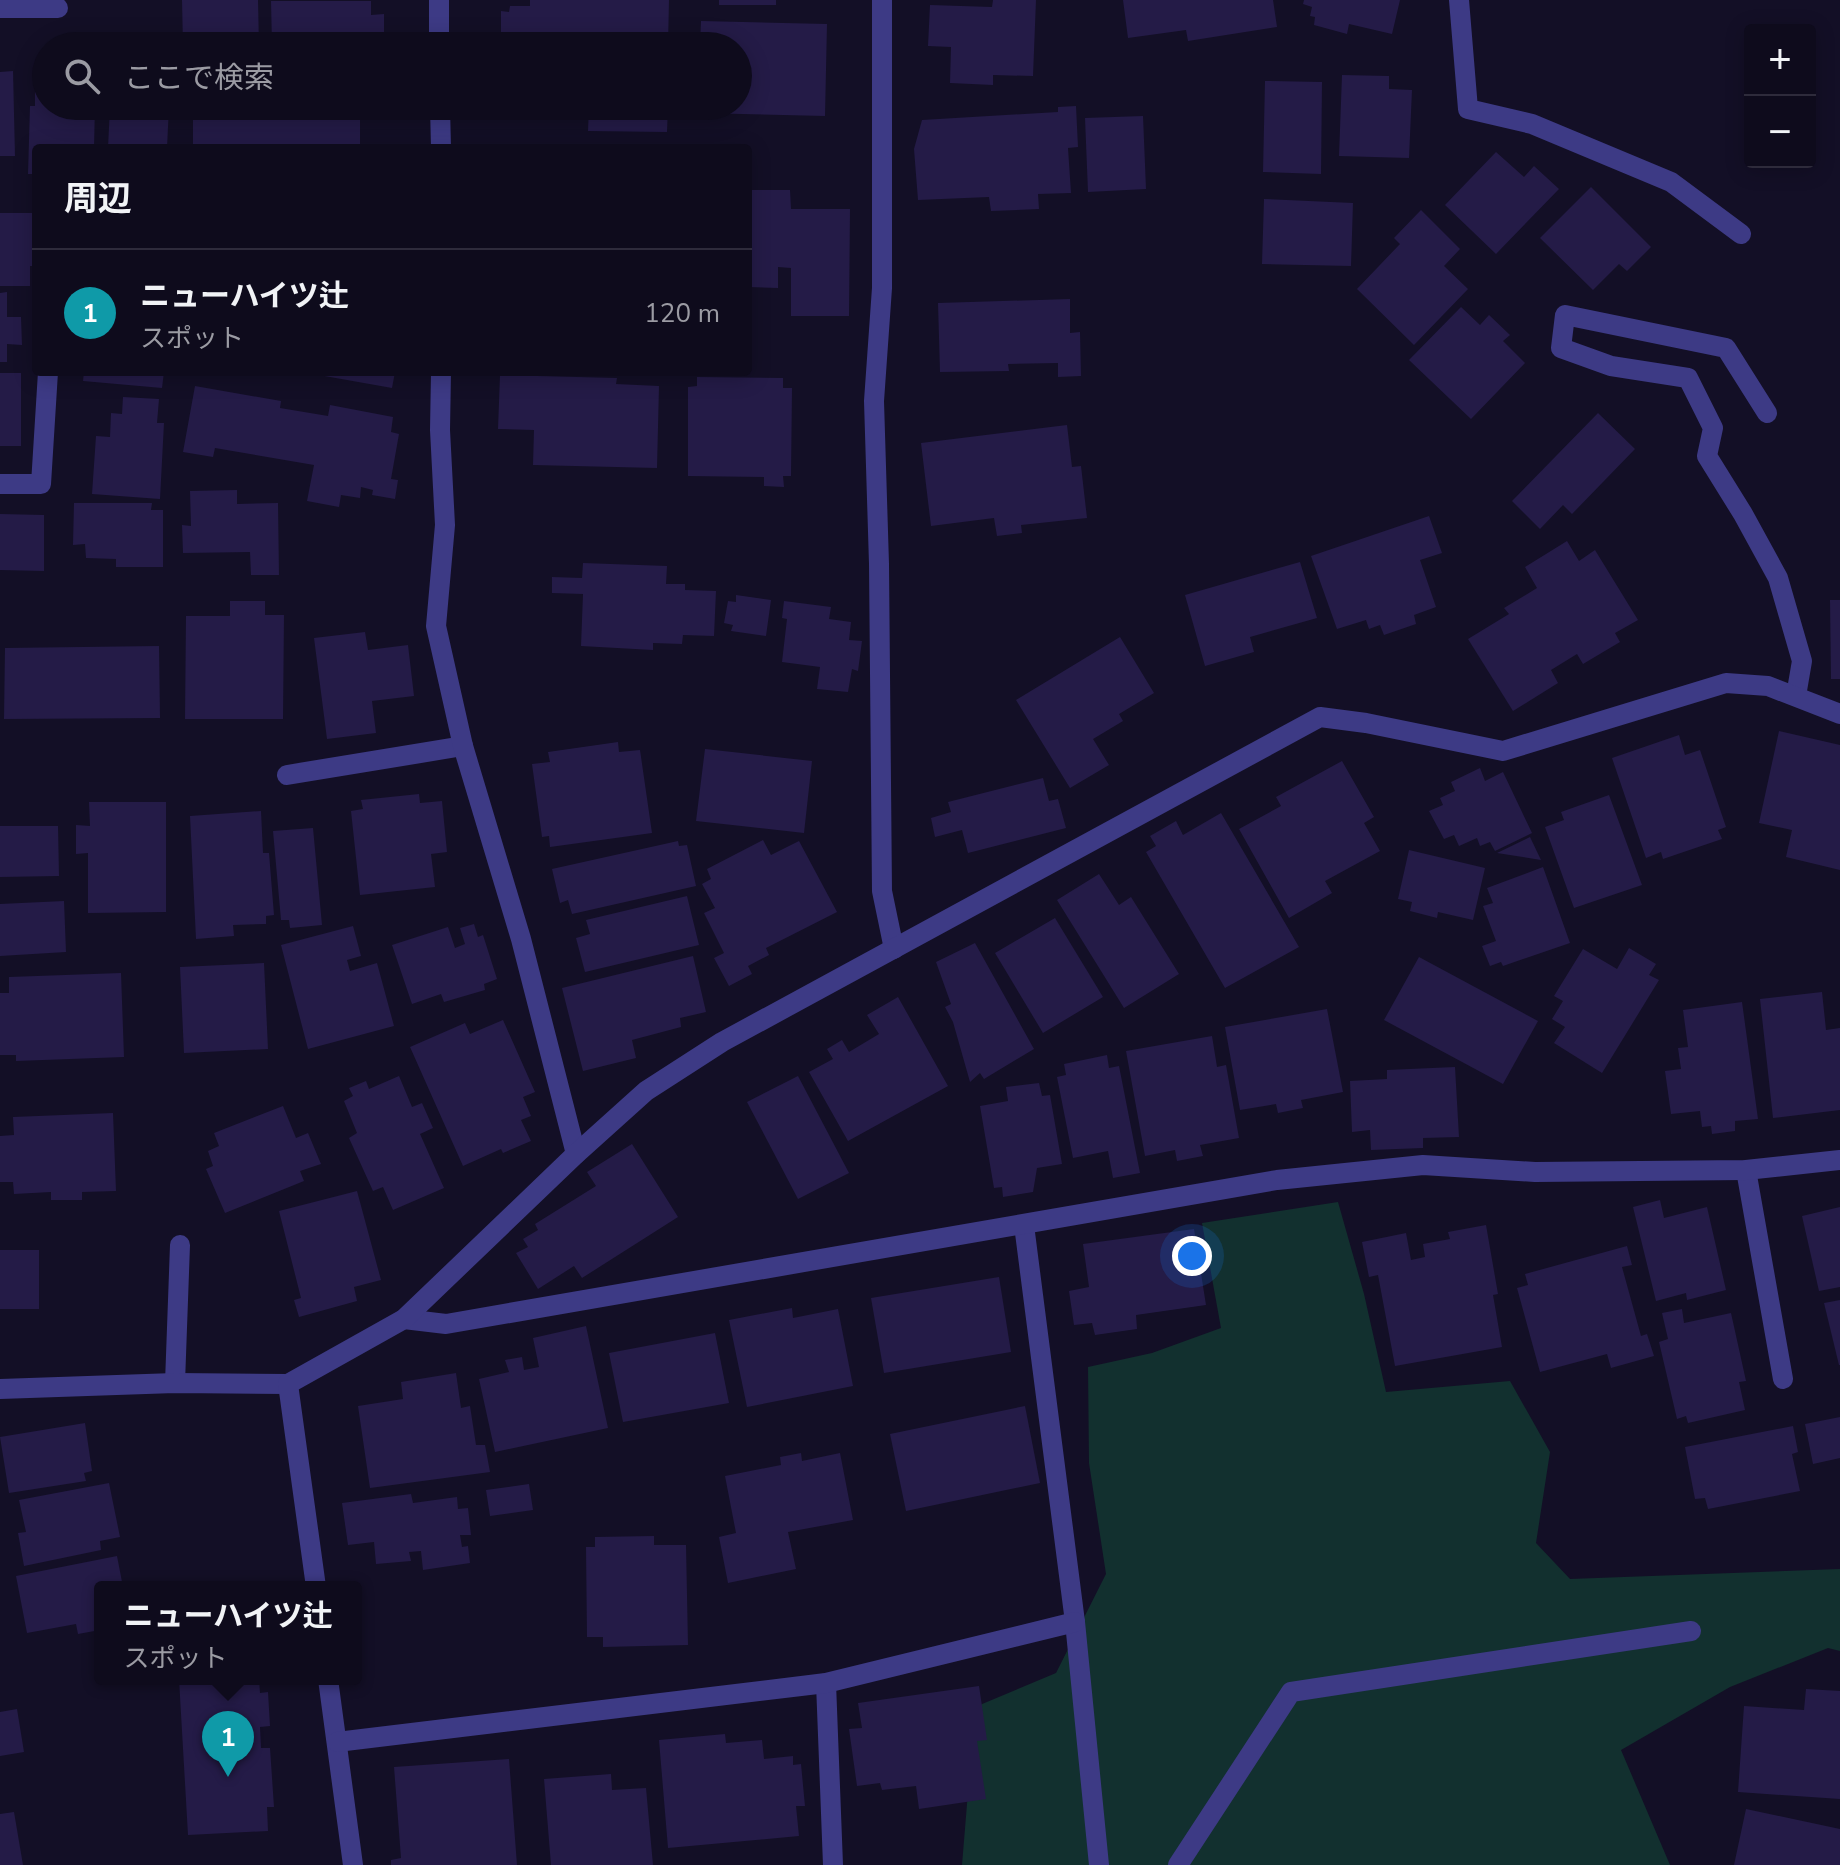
<!DOCTYPE html>
<html lang="ja">
<head>
<meta charset="utf-8">
<style>
  :root { --surface:#0e0b1c; --page:#171425; --text:#f1f3f6; --muted:#9b9ba3; --line:#2e2b3b; --accent:#db2777 }
  body { margin:0; font-family:"Nunito Sans","Noto Sans JP",sans-serif; background:var(--page); color:var(--text) }
  .controls { position:absolute; right:24px; top:24px; display:grid; overflow:hidden; border-radius:8px; box-shadow:0 4px 20px #0003 }
  .controls button { width:72px; height:72px; display:grid; place-items:center; padding:0; border:0; border-bottom:2px solid var(--line); background:var(--surface); color:var(--text); font:40px sans-serif }
  .you { position:absolute; left:1192px; top:1256px; width:28px; height:28px; margin:-20px; border:6px solid #fff; border-radius:50%; background:#1a73e8; box-shadow:0 0 0 12px #1a73e833 }
  .badge { display:grid; place-items:center; width:52px; height:52px; border-radius:50%; background:var(--accent); color:#fff; font-size:26px; font-weight:700 }
  .pin { position:absolute; translate:-50% -66px; filter:drop-shadow(0 2px 4px #0008) }
  .pin::after { content:''; position:absolute; top:42px; width:28px; height:24px; background:inherit; clip-path:polygon(0 0,100% 0,50% 100%) }
  .popup { position:absolute; left:94px; top:1581px; width:268px; height:104px; box-sizing:border-box; display:grid; place-content:center; border-radius:8px; background:var(--surface); filter:drop-shadow(0 2px 6px #0005); font-size:26px; white-space:nowrap; color:var(--muted) }
  .popup b { font-size:30px; color:var(--text) }
  .popup::after { content:''; position:absolute; left:50%; top:100%; margin-left:-16px; border:16px solid transparent; border-top-color:var(--surface) }
  .list { margin:0; padding:0; list-style:none }
  h2 { display:flex; justify-content:space-between; align-items:center; height:104px; margin:0; padding:0 32px; font-size:34px }
  h2 small { font-size:26px; font-weight:400; color:var(--muted) }
  .list li { display:grid; grid-template-columns:52px 1fr auto; gap:24px; align-items:center; box-sizing:border-box; height:128px; padding:0 32px; border-top:2px solid var(--line) }
  .list b { display:block; font-size:30px; white-space:nowrap }
  .list p { margin:0; font-size:26px; white-space:nowrap; color:var(--muted) }
  .list em { font-size:26px; font-style:normal; color:var(--muted) }
  .icon { flex:none; width:44px; height:44px; fill:none; stroke:currentColor; stroke-width:2; stroke-linecap:round; stroke-linejoin:round }
  .map { position:relative; flex:none; width:1840px; height:1865px; overflow:hidden }
  .search { position:absolute; background:var(--surface); box-shadow:0 4px 20px #0003; left:32px; top:32px; width:720px; height:88px; display:flex; align-items:center; gap:20px; box-sizing:border-box; padding:0 28px; border-radius:44px; color:var(--muted); font-size:30px }
  .panel { position:absolute; background:var(--surface); box-shadow:0 4px 20px #0003; left:32px; top:144px; width:720px; height:232px; border-radius:8px }
  .map>svg:first-child { display:block }
  .green { fill:#12302f }
  .building { fill:#241b47 }
  .lines { fill:none; stroke-linecap:round; stroke-linejoin:round }
  .lane { stroke:#3d3a85; stroke-width:20 }
  .street { stroke:#3d3a85; stroke-width:20 }
</style>
</head>
<body>
<div class="map">
<svg width="1840" height="1865" viewBox="0 0 1840 1865">
  <rect width="100%" height="100%" fill="#130f26"/>
  <polygon class="green" points="1338,1202 1364,1294 1386,1392 1510,1381 1550,1452 1536,1543 1570,1579 1840,1569 1840,1651 1828,1648 1730,1687 1621,1750 1670,1865 962,1865 975,1707 1056,1673 1106,1574 1089,1463 1088,1367 1152,1353 1221,1328 1202,1223"/>
  <g class="building">
    <polygon points="182,0 258,0 259,46 183,46"/>
    <polygon points="530,0 669,0 668,46 501,46 501,11 509,12 510,6 530,6"/>
    <rect x="719" y="0" width="57" height="5"/>
    <polygon points="993,0 1036,0 1033,76 993,75 993,85 950,83 951,47 928,46 930,5 992,7"/>
    <polygon points="1123,0 1273,0 1277,27 1188,41 1186,30 1128,38"/>
    <polygon points="1304,0 1400,0 1392,34 1349,24 1347,34 1314,25 1315,17 1310,16 1312,7 1303,4"/>
    <polygon points="271,1 371,1 371,15 384,14 384,45 272,46"/>
    <polygon points="701,21 827,24 825,116 698,113 698,106 738,106 738,46 700,46"/>
    <polygon points="13,71 15,156 0,156 0,72"/>
    <polygon points="1342,75 1389,76 1389,89 1412,90 1409,158 1339,156"/>
    <polygon points="1265,81 1322,82 1321,174 1263,172"/>
    <polygon points="35,88 46,88 46,106 95,106 94,148 36,148 36,174 28,174 30,106 35,106"/>
    <polygon points="110,106 169,106 167,148 108,148"/>
    <rect x="193" y="106" width="167" height="42"/>
    <polygon points="589,106 668,106 667,132 588,131"/>
    <polygon points="1076,106 1078,147 1068,148 1071,193 1038,194 1039,209 991,211 989,197 918,200 914,149 922,120 1058,112 1058,107"/>
    <polygon points="1143,116 1146,189 1088,192 1085,118"/>
    <polygon points="1496,152 1524,177 1534,166 1559,189 1496,254 1445,205"/>
    <polygon points="1591,187 1651,247 1627,271 1619,264 1593,290 1540,238"/>
    <polygon points="748,190 790,190 791,209 850,209 849,316 791,316 791,268 778,267 778,288 748,287"/>
    <polygon points="1264,199 1353,203 1351,266 1262,264"/>
    <polygon points="1421,210 1460,249 1444,266 1468,289 1414,345 1357,289 1400,244 1394,238"/>
    <polygon points="0,213 36,213 36,266 30,266 30,286 0,286"/>
    <polygon points="7,292 7,317 21,317 22,345 7,344 7,362 0,362 0,293"/>
    <polygon points="1070,299 1070,333 1080,332 1081,376 1058,377 1058,363 1008,364 1009,371 940,372 938,303"/>
    <polygon points="1461,307 1480,325 1489,315 1510,335 1503,341 1525,363 1471,419 1409,360"/>
    <polygon points="84,372 164,372 162,388 83,381"/>
    <polygon points="302,372 395,372 392,388"/>
    <rect x="0" y="373" width="21" height="73"/>
    <polygon points="500,375 617,378 616,384 659,386 657,468 533,465 534,430 498,429"/>
    <polygon points="697,377 783,378 783,388 792,388 791,476 783,476 784,487 764,486 764,477 688,476 688,387 697,386"/>
    <polygon points="195,386 281,401 280,408 328,416 330,405 393,417 391,432 399,434 391,479 398,480 395,499 372,495 373,490 361,487 360,498 341,495 339,507 307,501 314,465 215,448 213,457 183,452"/>
    <polygon points="123,397 159,399 157,423 164,423 160,499 92,494 96,436 110,437 111,413 122,414"/>
    <polygon points="1598,413 1635,449 1572,514 1563,505 1540,529 1512,501"/>
    <polygon points="1067,425 1072,467 1081,466 1087,518 1021,525 1022,533 997,536 994,518 931,526 921,443"/>
    <polygon points="237,490 237,504 278,503 279,575 251,575 250,552 183,553 182,525 191,526 190,491"/>
    <polygon points="74,503 152,503 151,510 163,510 163,567 116,567 116,559 86,558 85,544 73,545"/>
    <polygon points="0,514 44,515 44,571 0,570"/>
    <polygon points="1429,516 1442,553 1420,560 1436,607 1414,615 1416,624 1384,635 1380,625 1369,629 1366,620 1337,629 1311,556"/>
    <polygon points="1567,541 1579,561 1595,550 1638,620 1615,633 1620,642 1583,664 1577,654 1551,670 1558,683 1513,711 1468,639 1509,614 1504,608 1537,588 1525,567"/>
    <polygon points="1300,562 1317,618 1250,637 1254,652 1205,666 1185,595"/>
    <polygon points="583,563 667,566 666,584 685,584 685,590 716,591 714,636 683,635 682,644 653,643 653,650 581,646 583,594 552,593 552,577 582,578"/>
    <polygon points="736,595 771,600 766,636 731,631 733,625 724,623 728,601 736,602"/>
    <polygon points="1830,600 1840,600 1840,679 1831,679"/>
    <polygon points="230,601 265,601 265,615 284,615 283,719 185,719 186,616 230,616"/>
    <polygon points="784,601 831,607 829,619 851,622 849,640 862,641 858,671 852,669 848,692 817,689 820,667 782,662 787,619 782,618"/>
    <polygon points="365,632 368,650 408,645 414,696 372,701 376,733 327,739 314,638"/>
    <polygon points="1120,637 1154,693 1119,714 1123,721 1093,739 1109,765 1070,788 1016,700"/>
    <polygon points="159,646 160,718 4,719 5,648"/>
    <polygon points="1779,731 1840,745 1840,870 1786,857 1792,830 1759,823"/>
    <polygon points="1679,735 1685,755 1700,750 1726,827 1718,830 1722,839 1663,859 1661,852 1646,858 1612,758"/>
    <polygon points="618,742 619,752 640,750 652,833 550,847 549,836 542,837 532,764 550,762 548,752"/>
    <polygon points="705,749 812,761 804,833 696,821"/>
    <polygon points="1342,761 1374,817 1364,823 1380,851 1325,881 1332,893 1289,918 1239,829 1281,806 1276,797"/>
    <polygon points="1480,768 1485,781 1503,772 1532,833 1495,851 1490,842 1480,846 1477,838 1459,846 1454,835 1444,839 1429,811 1443,805 1440,798 1455,791 1451,782"/>
    <polygon points="1043,778 1049,801 1058,799 1066,828 968,853 962,830 935,837 931,818 951,812 948,802"/>
    <polygon points="419,794 420,803 442,801 447,852 431,854 435,887 360,895 351,811 363,809 361,800"/>
    <polygon points="1609,795 1642,885 1574,908 1545,827 1564,820 1561,812"/>
    <polygon points="89,802 166,802 166,912 88,913 88,853 76,854 76,825 90,826"/>
    <polygon points="261,811 263,853 269,853 274,915 266,916 266,924 233,925 234,936 196,939 190,816"/>
    <polygon points="1221,813 1299,947 1225,988 1146,852 1156,846 1150,836 1176,821 1183,835"/>
    <polygon points="0,826 58,826 59,876 0,877"/>
    <polygon points="313,828 322,925 290,928 289,920 281,920 273,831"/>
    <polygon points="1530,837 1541,860 1497,853"/>
    <polygon points="763,840 771,855 799,841 837,912 766,948 769,955 748,966 752,974 729,986 714,958 724,953 704,913 715,908 702,884 711,879 707,869"/>
    <polygon points="678,841 679,846 687,845 696,886 572,914 568,900 560,903 552,869"/>
    <polygon points="1409,850 1485,868 1473,920 1438,912 1437,918 1410,911 1412,902 1398,899"/>
    <polygon points="1543,867 1570,943 1503,966 1501,962 1490,966 1482,946 1496,941 1483,906 1493,903 1487,888"/>
    <polygon points="1099,874 1119,905 1131,897 1179,974 1124,1008 1057,900"/>
    <polygon points="687,896 699,945 585,972 576,938 590,934 586,920"/>
    <polygon points="64,901 66,952 0,956 0,904"/>
    <polygon points="1055,918 1103,997 1043,1033 995,953"/>
    <polygon points="474,924 478,937 483,935 497,979 484,984 485,990 444,1002 441,994 412,1004 392,945 448,927 455,948 465,944 460,928"/>
    <polygon points="353,926 361,956 347,960 350,971 377,963 394,1026 308,1049 281,945"/>
    <polygon points="975,943 1034,1049 984,1079 980,1073 970,1082 953,1022 945,1007 951,1004 936,962"/>
    <polygon points="1629,948 1656,964 1649,975 1659,980 1602,1073 1554,1043 1565,1027 1552,1019 1563,1001 1554,996 1583,949 1617,969"/>
    <polygon points="693,956 706,1012 680,1018 681,1027 632,1040 636,1058 583,1071 562,988"/>
    <polygon points="1419,957 1538,1021 1503,1084 1384,1020"/>
    <polygon points="264,963 268,1049 184,1053 180,967"/>
    <polygon points="121,973 124,1057 16,1061 16,1055 0,1055 0,993 9,993 9,977"/>
    <polygon points="1822,992 1826,1030 1840,1028 1840,1110 1773,1118 1760,999"/>
    <polygon points="898,997 948,1086 848,1141 809,1072 833,1059 827,1049 842,1040 849,1052 879,1034 867,1015"/>
    <polygon points="1742,1002 1758,1119 1735,1121 1735,1131 1712,1134 1711,1126 1702,1127 1700,1111 1671,1114 1665,1071 1681,1069 1678,1048 1688,1047 1683,1010"/>
    <polygon points="1327,1009 1343,1092 1301,1100 1303,1108 1278,1113 1276,1104 1240,1110 1225,1027"/>
    <polygon points="503,1020 535,1092 523,1097 531,1116 521,1120 531,1141 503,1153 501,1149 463,1166 410,1047 465,1023 470,1034"/>
    <polygon points="1212,1036 1217,1067 1226,1065 1239,1138 1200,1145 1203,1156 1177,1161 1175,1150 1145,1156 1126,1051"/>
    <polygon points="1107,1055 1109,1068 1119,1066 1140,1173 1113,1178 1108,1151 1073,1158 1057,1077 1066,1075 1064,1064"/>
    <polygon points="1455,1067 1459,1137 1423,1138 1423,1148 1371,1150 1370,1130 1352,1132 1350,1081 1387,1079 1387,1070"/>
    <polygon points="399,1076 412,1107 422,1103 433,1128 420,1134 444,1188 393,1210 383,1187 373,1191 349,1138 357,1133 344,1101 353,1096 349,1088 366,1081 369,1089"/>
    <polygon points="798,1076 849,1173 798,1199 747,1102"/>
    <polygon points="1039,1083 1042,1096 1050,1095 1062,1164 1037,1168 1033,1192 1003,1197 1002,1187 994,1188 980,1106 1008,1101 1006,1087"/>
    <polygon points="283,1106 296,1138 308,1133 321,1164 300,1171 304,1181 225,1213 206,1169 213,1166 208,1151 219,1146 214,1133"/>
    <polygon points="113,1113 116,1191 82,1192 82,1200 51,1200 51,1192 14,1194 13,1182 0,1182 0,1136 14,1135 13,1117"/>
    <polygon points="632,1144 678,1217 582,1278 574,1266 538,1289 516,1253 528,1247 523,1239 538,1230 535,1224 596,1186 587,1172"/>
    <polygon points="357,1191 381,1280 354,1287 357,1301 299,1317 294,1300 301,1298 279,1211"/>
    <polygon points="1660,1200 1664,1218 1707,1207 1726,1290 1687,1300 1686,1293 1656,1301 1633,1207"/>
    <polygon points="1840,1207 1840,1287 1819,1291 1802,1216"/>
    <polygon points="1486,1225 1498,1294 1493,1295 1502,1347 1395,1366 1378,1275 1369,1277 1362,1242 1406,1233 1411,1260 1425,1257 1423,1244 1450,1239 1448,1232"/>
    <polygon points="1194,1229 1206,1305 1136,1315 1137,1329 1095,1335 1092,1323 1074,1325 1069,1291 1089,1287 1083,1244"/>
    <polygon points="1627,1246 1632,1265 1622,1267 1641,1336 1647,1334 1654,1356 1611,1368 1607,1354 1540,1372 1517,1288 1528,1285 1525,1274"/>
    <rect x="0" y="1250" width="39" height="59"/>
    <polygon points="999,1277 1011,1352 884,1373 871,1298"/>
    <polygon points="1840,1300 1840,1365 1839,1365 1824,1303"/>
    <polygon points="792,1308 793,1318 838,1309 853,1386 747,1407 729,1320"/>
    <polygon points="1682,1309 1684,1323 1731,1313 1746,1381 1739,1382 1745,1410 1688,1423 1686,1416 1677,1419 1659,1342 1668,1339 1662,1313"/>
    <polygon points="586,1326 608,1428 495,1452 479,1379 509,1372 505,1360 522,1357 524,1370 539,1367 533,1338"/>
    <polygon points="715,1333 729,1403 623,1422 609,1353"/>
    <polygon points="456,1373 461,1408 470,1406 476,1445 485,1445 490,1472 370,1488 358,1406 403,1399 401,1382"/>
    <polygon points="1025,1406 1040,1483 906,1511 890,1434"/>
    <polygon points="1840,1417 1840,1458 1813,1464 1805,1424"/>
    <polygon points="85,1423 92,1471 84,1473 86,1481 9,1493 0,1437"/>
    <polygon points="1793,1426 1798,1452 1792,1454 1800,1491 1708,1509 1705,1498 1695,1499 1685,1447"/>
    <polygon points="801,1453 802,1461 840,1453 853,1520 788,1532 796,1569 728,1583 719,1537 736,1533 725,1476 781,1465 780,1457"/>
    <polygon points="109,1483 120,1537 100,1541 101,1550 24,1566 18,1533 26,1532 19,1500"/>
    <polygon points="529,1484 533,1510 490,1516 486,1490"/>
    <polygon points="411,1494 413,1503 457,1497 458,1509 468,1508 471,1535 460,1535 462,1547 468,1546 470,1563 423,1570 421,1551 409,1552 411,1561 376,1564 374,1542 348,1545 342,1503"/>
    <polygon points="654,1536 654,1545 686,1545 688,1645 603,1647 603,1637 587,1637 586,1547 595,1547 595,1537"/>
    <polygon points="117,1556 123,1587 100,1587 100,1630 78,1634 76,1624 27,1633 16,1576"/>
    <polygon points="179,1679 259,1679 260,1693 268,1692 270,1726 260,1727 261,1748 270,1748 274,1807 267,1807 268,1831 188,1835"/>
    <polygon points="979,1686 987,1740 977,1741 986,1799 919,1809 916,1786 882,1790 880,1783 857,1786 849,1729 862,1728 858,1703"/>
    <polygon points="1806,1689 1840,1691 1840,1799 1738,1792 1744,1706 1804,1710"/>
    <polygon points="17,1709 24,1752 0,1756 0,1712"/>
    <polygon points="725,1734 726,1743 762,1740 764,1759 793,1756 793,1765 801,1764 805,1806 796,1806 799,1836 668,1848 659,1740"/>
    <polygon points="509,1759 517,1865 391,1865 391,1860 401,1858 394,1767"/>
    <polygon points="611,1774 612,1790 646,1788 653,1865 551,1865 544,1779"/>
    <polygon points="1746,1809 1840,1829 1840,1865 1734,1865"/>
    <polygon points="14,1812 23,1865 0,1865 0,1814"/>
  </g>
  <g class="lines">
    <g class="lane">
      <polyline points="0,8 58,8"/>
      <polyline points="1767,413 1726,348 1565,315 1561,348 1611,366 1688,378 1713,428 1707,456 1743,514 1778,578 1802,661 1796,696"/>
      <polyline points="0,484 41,484 48,372"/>
      <polyline points="287,775 463,746"/>
      <polyline points="1746,1170 1783,1379"/>
      <polyline points="826,1683 833,1865"/>
    </g>
    <g class="street">
      <polyline points="439,0 439,46"/>
      <polyline points="882,0 882,288 874,401 879,564 882,891 894,949"/>
      <polyline points="1459,0 1468,109 1532,124 1671,182 1741,234"/>
      <polyline points="440,106 441,148"/>
      <polyline points="441,372 440,430 445,525 436,626 463,746 521,939 576,1154"/>
      <polyline points="1024,1225 1075,1622 1099,1865"/>
      <polyline points="404,1319 446,1324 1277,1180 1423,1165 1535,1172 1746,1170 1840,1160"/>
      <polyline points="175,1383 180,1245"/>
      <polyline points="0,1389 175,1383 288,1384"/>
      <polyline points="316,1587 288,1384 404,1319 576,1154 646,1091 722,1042 1320,717 1366,723 1503,751 1726,683 1768,686 1840,714"/>
      <polyline points="328,1679 353,1865"/>
      <polyline points="337,1742 826,1683 1075,1622"/>
      <polyline points="1178,1865 1291,1692 1691,1631"/>
    </g>
  </g>
</svg>
<div class="controls">
<button>+</button>
<button>−</button>
</div>
<div class="you"></div>
<div class="pin badge" style="left:228px;top:1777px;background:#0f9aa8">1</div>
<div class="popup"><b>ニューハイツ辻</b>スポット</div>
<div class="search"><svg class="icon" aria-label="search" viewBox="0 0 24 24"><circle cx="10" cy="10" r="6"/><path d="M15 15l6 6"/></svg>ここで検索</div>
<section class="panel">
<h2>周辺<small></small></h2>
<ul class="list">
<li><span class="badge" style="background:#0f9aa8">1</span><div><b>ニューハイツ辻</b><p>スポット</p></div><em>120 m</em></li>
</ul>
</section>
</div>
</body>
</html>
